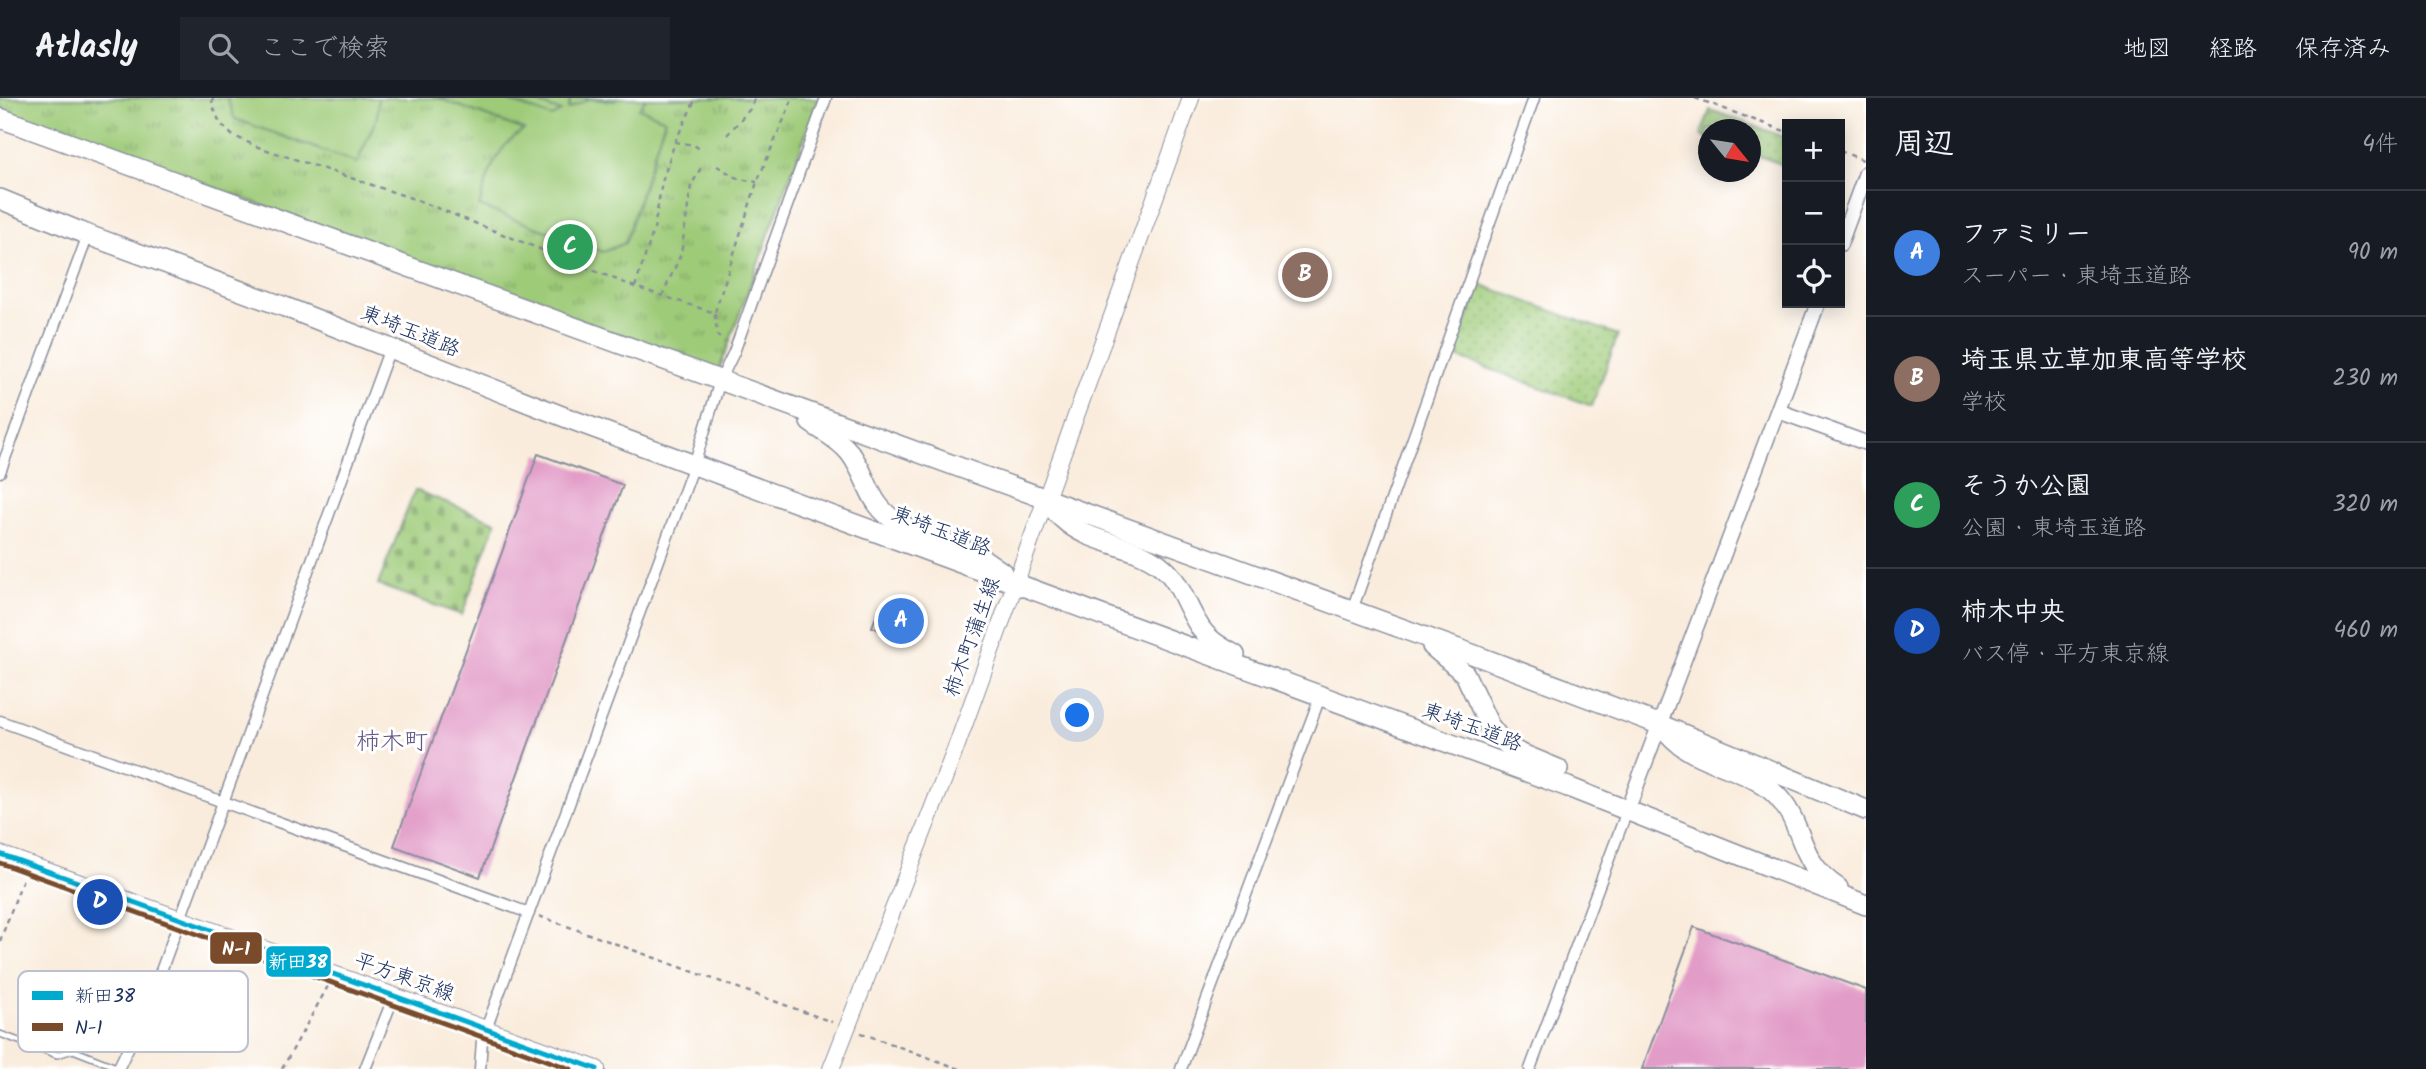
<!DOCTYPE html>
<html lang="ja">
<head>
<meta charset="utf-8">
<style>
  :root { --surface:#171b24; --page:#20242c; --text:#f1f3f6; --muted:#9ea1a6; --line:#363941; --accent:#8c9099 }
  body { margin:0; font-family:Kalam,"Klee One",sans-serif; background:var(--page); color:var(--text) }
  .controls { position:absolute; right:21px; top:21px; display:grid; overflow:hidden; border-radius:0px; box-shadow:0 4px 18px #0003 }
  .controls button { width:63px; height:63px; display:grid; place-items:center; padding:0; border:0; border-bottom:2px solid var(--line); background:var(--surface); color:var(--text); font:35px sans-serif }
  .compass { position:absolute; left:1698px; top:21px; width:63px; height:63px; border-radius:50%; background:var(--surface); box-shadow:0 4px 18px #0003; rotate:120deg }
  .you { position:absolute; left:1078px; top:618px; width:24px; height:24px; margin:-18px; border:5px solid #fff; border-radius:50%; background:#1a73e8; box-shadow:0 0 0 10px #1a73e833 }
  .badge { display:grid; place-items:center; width:46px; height:46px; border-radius:50%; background:var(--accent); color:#fff; font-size:23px; font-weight:700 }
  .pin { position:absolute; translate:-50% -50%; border:4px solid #fff; box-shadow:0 2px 7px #0006 }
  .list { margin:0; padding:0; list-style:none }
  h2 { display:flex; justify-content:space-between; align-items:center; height:91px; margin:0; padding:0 28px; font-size:30px }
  h2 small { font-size:23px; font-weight:400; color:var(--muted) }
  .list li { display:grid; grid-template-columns:46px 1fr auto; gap:21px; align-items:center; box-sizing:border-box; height:126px; padding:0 28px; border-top:2px solid var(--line) }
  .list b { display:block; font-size:26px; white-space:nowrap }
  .list p { margin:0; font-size:23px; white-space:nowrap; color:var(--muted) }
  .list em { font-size:23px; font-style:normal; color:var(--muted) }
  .icon { flex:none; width:38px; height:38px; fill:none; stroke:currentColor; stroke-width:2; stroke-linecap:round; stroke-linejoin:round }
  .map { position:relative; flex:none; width:1866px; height:971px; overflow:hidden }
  header { display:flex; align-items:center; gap:42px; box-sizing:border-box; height:98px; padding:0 35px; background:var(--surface); border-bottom:2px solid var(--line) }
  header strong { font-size:33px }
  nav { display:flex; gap:38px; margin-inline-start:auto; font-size:24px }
  .search { width:490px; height:63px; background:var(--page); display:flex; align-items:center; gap:18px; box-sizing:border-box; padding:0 24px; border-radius:0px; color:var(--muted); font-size:26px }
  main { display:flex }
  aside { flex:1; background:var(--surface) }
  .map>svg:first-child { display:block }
  .grass { fill:url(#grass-dots); stroke:#5c7d6b; stroke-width:2 }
  .cemetery { fill:url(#cemetery-stones); stroke:#5c7d6b; stroke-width:2 }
  .park { fill:url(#park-tufts); stroke:#5c7d6b; stroke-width:2 }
  .pitch { fill:#9ecb78; stroke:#5c7d6b; stroke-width:2 }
  .building { fill:#e29cc8 }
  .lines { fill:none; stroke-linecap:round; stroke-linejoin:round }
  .service-casing { stroke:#8a8e9d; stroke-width:8 }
  .minor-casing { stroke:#8a8e9d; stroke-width:13 }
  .tertiary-casing { stroke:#8a8e9d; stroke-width:17 }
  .secondary-casing { stroke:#8a8e9d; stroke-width:18 }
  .trunk-casing { stroke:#8a8e9d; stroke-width:22 }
  .path { stroke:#8a8e9d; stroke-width:2.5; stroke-dasharray:5 5; stroke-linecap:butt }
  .service { stroke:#fff; stroke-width:5 }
  .minor { stroke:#fff; stroke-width:10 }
  .tertiary { stroke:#fff; stroke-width:14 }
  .secondary { stroke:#fff; stroke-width:16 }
  .trunk { stroke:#fff; stroke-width:19 }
  .bus-1-casing { stroke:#fff; stroke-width:10 }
  .bus-2-casing { stroke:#fff; stroke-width:10 }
  .bus-1 { stroke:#00a9ce; stroke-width:5 }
  .bus-2 { stroke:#7a4b2a; stroke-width:5 }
  .labels { text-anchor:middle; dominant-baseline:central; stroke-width:6; stroke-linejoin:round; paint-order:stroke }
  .street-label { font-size:21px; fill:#1b2f5e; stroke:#fff }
  .quarter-label { font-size:24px; fill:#615583; stroke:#fff }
  .key { fill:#fff; stroke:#bbc1cf; stroke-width:2 }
  .key-label { font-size:19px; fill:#1b2f5e }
  .line-badge { stroke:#fff; stroke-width:2.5 }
  .badge-label { font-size:19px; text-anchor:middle; font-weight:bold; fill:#fff }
</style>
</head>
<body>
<header>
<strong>Atlasly</strong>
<div class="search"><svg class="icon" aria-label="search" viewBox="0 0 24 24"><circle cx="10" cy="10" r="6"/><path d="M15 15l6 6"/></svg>ここで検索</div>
<nav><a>地図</a><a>経路</a><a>保存済み</a></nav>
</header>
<main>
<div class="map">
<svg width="1866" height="971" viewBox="0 0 1866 971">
  <defs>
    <pattern id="grass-dots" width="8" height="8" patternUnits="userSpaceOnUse" patternTransform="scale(1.75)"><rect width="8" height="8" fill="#9ecb78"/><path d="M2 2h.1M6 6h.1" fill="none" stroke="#80a566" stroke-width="1.8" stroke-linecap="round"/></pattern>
    <pattern id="cemetery-stones" width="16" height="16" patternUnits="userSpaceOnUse" patternTransform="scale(1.75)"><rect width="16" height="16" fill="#9ecb78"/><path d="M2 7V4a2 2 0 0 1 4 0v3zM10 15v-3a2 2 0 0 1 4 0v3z" fill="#80a566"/></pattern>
    <pattern id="park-tufts" width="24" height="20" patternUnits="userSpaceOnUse" patternTransform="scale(1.75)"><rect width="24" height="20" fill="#9ecb78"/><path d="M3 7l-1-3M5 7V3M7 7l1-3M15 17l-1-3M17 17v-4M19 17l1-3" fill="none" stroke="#80a566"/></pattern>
  </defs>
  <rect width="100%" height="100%" fill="#fff"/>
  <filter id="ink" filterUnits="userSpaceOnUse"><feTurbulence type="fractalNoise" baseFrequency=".0143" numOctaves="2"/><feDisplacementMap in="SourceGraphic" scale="14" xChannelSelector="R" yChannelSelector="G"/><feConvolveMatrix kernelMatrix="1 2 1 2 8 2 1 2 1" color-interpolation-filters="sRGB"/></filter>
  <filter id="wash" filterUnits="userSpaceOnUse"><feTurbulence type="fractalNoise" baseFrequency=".00686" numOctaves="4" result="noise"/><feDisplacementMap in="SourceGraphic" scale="28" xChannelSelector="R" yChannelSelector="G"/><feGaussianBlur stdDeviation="1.57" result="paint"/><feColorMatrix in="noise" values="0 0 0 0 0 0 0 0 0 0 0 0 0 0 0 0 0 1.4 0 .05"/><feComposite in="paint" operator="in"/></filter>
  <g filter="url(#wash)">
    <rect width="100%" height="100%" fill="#f9ecdc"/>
    <g class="grass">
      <polygon points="1710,12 1787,40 1787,68 1751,55 1750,32 1708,32 1708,40 1701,37"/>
      <polygon points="1479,186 1618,237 1592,308 1454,258"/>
    </g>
    <polygon class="cemetery" points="415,392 496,424 462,517 378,487"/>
    <polygon class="park" points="0,0 819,0 718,275 0,11"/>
    <g class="pitch">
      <polygon points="227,0 378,0 377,19 357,65 235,21"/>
      <path d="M438 0H500L552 19 561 14 525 0H571L568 11 589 1 615 3 618 0H646L639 10 665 21 625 145 603 154 479 108C488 77 495 49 524 32Z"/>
    </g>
    <g id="blocks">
      <g class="building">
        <polygon points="538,356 623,387 480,779 394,748"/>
        <polygon points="880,508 918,521 910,543 872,529"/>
        <polygon points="1694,829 1866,892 1866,971 1642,971"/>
      </g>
    </g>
  </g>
  <g filter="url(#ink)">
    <use href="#blocks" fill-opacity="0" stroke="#8a8e9d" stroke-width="2"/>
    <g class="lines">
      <g class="service-casing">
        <polyline id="service" points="0,936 57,957 73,952 119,970"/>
      </g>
      <g class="minor-casing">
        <g id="minor">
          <polyline points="0,374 88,137"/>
          <polyline points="1352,512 1534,0"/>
          <polyline points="0,623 529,815"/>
          <polyline points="118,971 147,911 390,250"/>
          <polyline points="365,971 394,898"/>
          <polyline points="480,971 482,942 486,931 694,367 720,283 734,254 826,0"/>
          <polyline points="1181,971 1320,599"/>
          <polyline points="1530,971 1627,713"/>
        </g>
      </g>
      <g class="tertiary-casing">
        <g id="tertiary">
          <polyline points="1840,146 1866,75"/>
          <polyline points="1778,313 1866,345"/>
          <polyline points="1627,713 1818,205"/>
        </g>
      </g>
      <g class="secondary-casing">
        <g id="secondary">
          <polyline points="0,756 597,971"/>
          <polyline points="831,971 954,655 1191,0"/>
        </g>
      </g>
      <g class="trunk-casing">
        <g id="trunk">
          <polyline points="0,20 1472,556 1661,627 1866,712"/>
          <polyline points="0,101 88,137 285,209 567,320 1568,689 1866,807"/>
          <path d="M810 324C824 334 840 342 850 355 871 383 866 406 901 427L979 458 1002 474"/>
          <path d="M1046 400C1051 407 1056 416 1063 421 1089 446 1132 445 1160 467 1180 482 1185 506 1198 526 1206 541 1221 549 1235 557"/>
          <polyline points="1432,548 1465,576 1489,627 1500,641 1517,654 1558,671"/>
          <path d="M1669 636C1697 668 1746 667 1776 697 1806 727 1796 763 1838 790"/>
        </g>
      </g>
      <g class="path">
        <polyline points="213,0 212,6 220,25 232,37 258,49 417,102 635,189 715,215 717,237 724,244"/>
        <polyline points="1695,0 1787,34"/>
        <polyline points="727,37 750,11 755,0"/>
        <polyline points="675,44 694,47 701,52"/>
        <polyline points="1840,53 1863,62"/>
        <polyline points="717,68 739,81 757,84"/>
        <polyline points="635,189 654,131 662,84 675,44 696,0"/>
        <polyline points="662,198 681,156 691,88 703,66"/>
        <polyline points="715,214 757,84 793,0"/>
        <polyline points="539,818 832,924"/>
        <polyline points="0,843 24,778"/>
        <polyline points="861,935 960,971"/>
        <polyline points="282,971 328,888"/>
      </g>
      <use href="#service" class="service"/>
      <use href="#minor" class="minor"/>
      <use href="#tertiary" class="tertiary"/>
      <use href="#secondary" class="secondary"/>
      <use href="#trunk" class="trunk"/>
      <g class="bus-1-casing">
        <polyline id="bus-1" points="0,756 597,971"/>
      </g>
      <g class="bus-2-casing">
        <polyline id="bus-2" points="0,765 571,971"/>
      </g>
      <use href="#bus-1" class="bus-1"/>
      <use href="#bus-2" class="bus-2"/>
    </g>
  </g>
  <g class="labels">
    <g class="street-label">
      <text transform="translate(410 234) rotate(22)">東埼玉道路</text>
      <text transform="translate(941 434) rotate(21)">東埼玉道路</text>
      <text transform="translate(973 539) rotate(-70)">柿木町蒲生線</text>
      <text transform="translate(1472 630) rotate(20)">東埼玉道路</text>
      <text transform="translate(404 880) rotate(20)">平方東京線</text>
    </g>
    <g class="quarter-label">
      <text x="392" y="644">柿木町</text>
    </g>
  </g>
  <rect x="18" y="873" width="230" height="81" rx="10" class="key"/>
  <rect x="32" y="893" width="31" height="9" fill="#00a9ce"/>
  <rect x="32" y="925" width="31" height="8" fill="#7a4b2a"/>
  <g class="key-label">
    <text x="75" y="904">新田38</text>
    <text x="75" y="936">N-1</text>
  </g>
  <g class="line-badge">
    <rect x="209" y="833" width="54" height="34" rx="7" fill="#7a4b2a"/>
    <rect x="265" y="847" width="67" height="33" rx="7" fill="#00a9ce"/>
  </g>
  <g class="badge-label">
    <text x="236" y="857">N-1</text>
    <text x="298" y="870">新田38</text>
  </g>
</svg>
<div class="controls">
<button>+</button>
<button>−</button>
<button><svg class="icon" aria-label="locate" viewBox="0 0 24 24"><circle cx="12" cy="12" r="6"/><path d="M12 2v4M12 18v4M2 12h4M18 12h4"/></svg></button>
</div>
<svg class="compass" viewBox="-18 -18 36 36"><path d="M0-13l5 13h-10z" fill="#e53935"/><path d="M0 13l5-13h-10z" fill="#9ea1a6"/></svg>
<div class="you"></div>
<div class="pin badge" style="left:901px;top:523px;background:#3f7fe0">A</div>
<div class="pin badge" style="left:1305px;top:177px;background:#8d6e63">B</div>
<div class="pin badge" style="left:570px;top:149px;background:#2e9e5b">C</div>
<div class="pin badge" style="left:100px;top:804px;background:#1a4fb4">D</div>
</div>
<aside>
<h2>周辺<small>4件</small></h2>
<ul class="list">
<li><span class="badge" style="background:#3f7fe0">A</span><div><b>ファミリー</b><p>スーパー · 東埼玉道路</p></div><em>90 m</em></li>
<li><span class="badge" style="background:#8d6e63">B</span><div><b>埼玉県立草加東高等学校</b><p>学校</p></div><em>230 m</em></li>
<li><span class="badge" style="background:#2e9e5b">C</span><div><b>そうか公園</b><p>公園 · 東埼玉道路</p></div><em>320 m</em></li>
<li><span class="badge" style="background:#1a4fb4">D</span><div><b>柿木中央</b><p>バス停 · 平方東京線</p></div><em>460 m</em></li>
</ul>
</aside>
</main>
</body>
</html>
